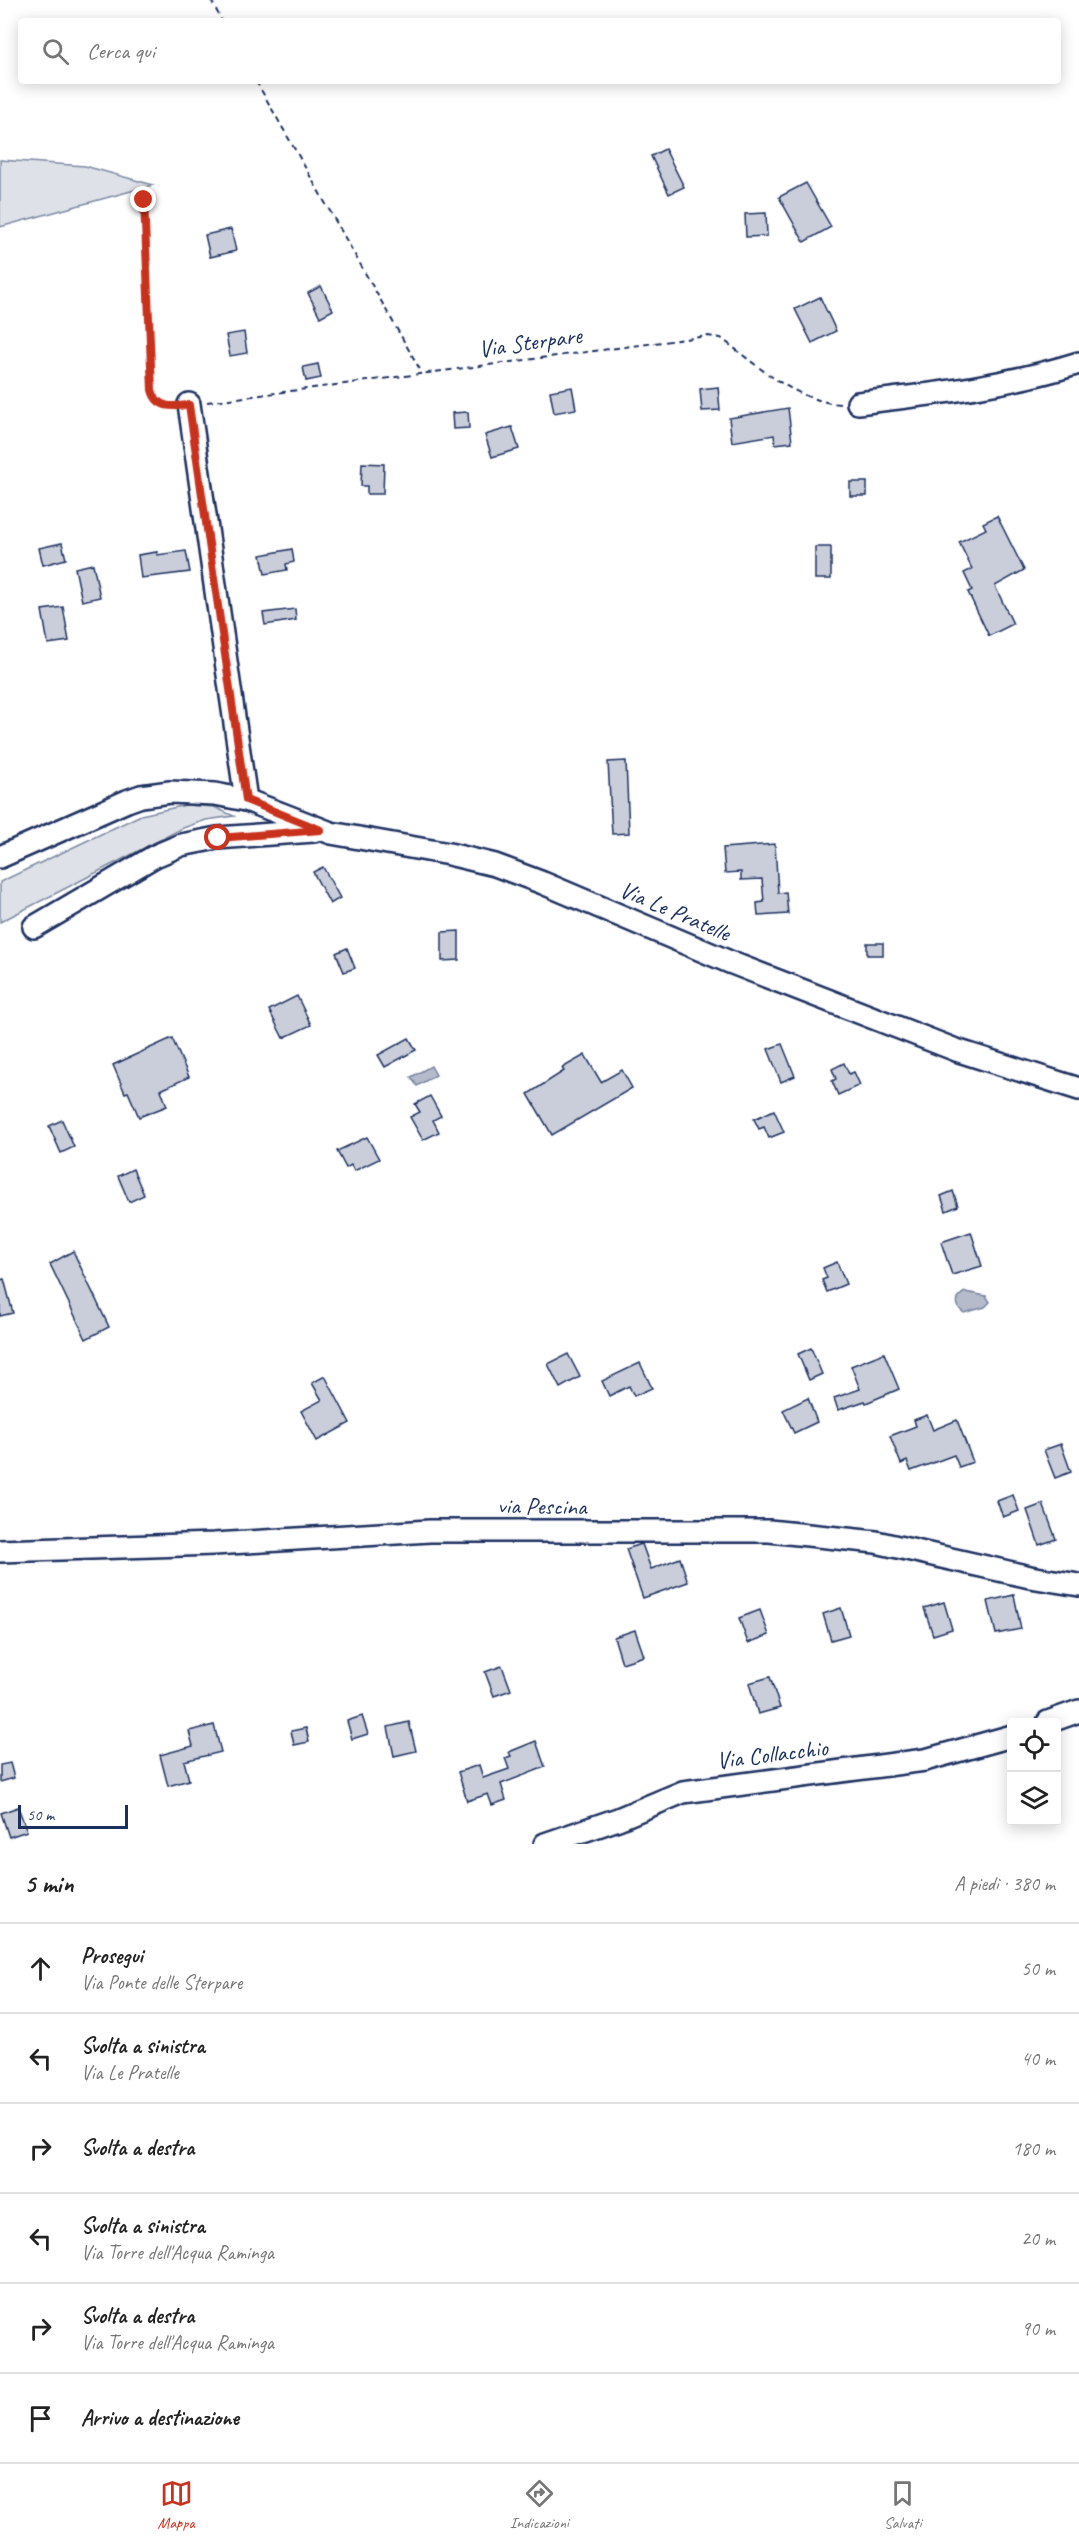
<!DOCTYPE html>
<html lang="it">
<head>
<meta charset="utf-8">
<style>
  :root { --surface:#fff; --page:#f2f2f2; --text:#222; --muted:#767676; --line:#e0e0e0; --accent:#c8321e }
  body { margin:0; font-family:Caveat,sans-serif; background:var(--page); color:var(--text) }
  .controls { position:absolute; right:18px; bottom:18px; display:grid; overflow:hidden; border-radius:6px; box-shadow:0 3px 15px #0003 }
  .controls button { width:54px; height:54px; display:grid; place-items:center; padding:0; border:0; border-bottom:2px solid var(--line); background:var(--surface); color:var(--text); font:30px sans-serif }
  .scale { position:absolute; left:18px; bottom:15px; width:110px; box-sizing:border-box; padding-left:6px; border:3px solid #1b2f5e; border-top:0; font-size:16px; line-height:21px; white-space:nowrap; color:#1b2f5e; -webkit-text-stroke:4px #fff; paint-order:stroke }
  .stop { position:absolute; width:18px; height:18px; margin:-14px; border:4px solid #c8321e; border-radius:50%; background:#fff }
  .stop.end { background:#c8321e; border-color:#fff; box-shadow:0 2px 6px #0008 }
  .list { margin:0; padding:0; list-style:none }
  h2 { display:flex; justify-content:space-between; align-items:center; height:78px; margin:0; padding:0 24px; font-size:26px }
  h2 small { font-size:20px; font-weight:400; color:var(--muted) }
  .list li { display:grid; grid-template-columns:39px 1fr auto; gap:18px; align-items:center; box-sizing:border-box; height:90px; padding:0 24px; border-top:2px solid var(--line) }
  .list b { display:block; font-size:22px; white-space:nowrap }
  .list p { margin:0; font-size:20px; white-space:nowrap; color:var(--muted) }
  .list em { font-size:20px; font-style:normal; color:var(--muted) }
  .icon { flex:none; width:33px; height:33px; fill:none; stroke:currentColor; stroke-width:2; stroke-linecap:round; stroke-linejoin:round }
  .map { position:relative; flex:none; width:1079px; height:1844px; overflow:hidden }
  .search { position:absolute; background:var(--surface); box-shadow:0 3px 15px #0003; left:18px; right:18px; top:18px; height:66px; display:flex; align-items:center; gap:15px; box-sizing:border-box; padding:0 21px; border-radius:6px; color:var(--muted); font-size:22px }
  .sheet { height:618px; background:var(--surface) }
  nav { display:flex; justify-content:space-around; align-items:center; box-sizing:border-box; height:84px; border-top:2px solid var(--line); background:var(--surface); font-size:16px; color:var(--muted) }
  nav a { display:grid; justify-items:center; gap:3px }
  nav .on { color:var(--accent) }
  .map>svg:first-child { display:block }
  .green { fill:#dee1e7; stroke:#7c88a2; stroke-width:1.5 }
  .water { fill:#b5bbca; stroke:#77839f; stroke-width:1.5 }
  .building { fill:#caceda; stroke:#1b2f5e; stroke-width:1.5 }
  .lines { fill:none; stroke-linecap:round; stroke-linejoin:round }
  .minor-casing { stroke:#1b2f5e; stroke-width:26 }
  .path { stroke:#1b2f5e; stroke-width:2; stroke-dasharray:6 4.5; stroke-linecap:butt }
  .minor { stroke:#fff; stroke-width:21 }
  .route { stroke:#c8321e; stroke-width:8 }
  .labels { text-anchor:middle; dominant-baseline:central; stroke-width:6; stroke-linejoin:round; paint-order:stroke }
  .street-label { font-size:24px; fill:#1b2f5e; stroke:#fff }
</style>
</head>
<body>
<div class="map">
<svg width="1079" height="1844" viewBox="0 0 1079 1844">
  <rect width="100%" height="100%" fill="#fff"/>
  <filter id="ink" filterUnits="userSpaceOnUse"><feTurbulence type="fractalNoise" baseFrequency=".0167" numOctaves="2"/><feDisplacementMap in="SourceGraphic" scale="12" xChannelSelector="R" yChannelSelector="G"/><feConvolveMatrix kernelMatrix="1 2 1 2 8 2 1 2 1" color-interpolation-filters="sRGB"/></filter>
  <g filter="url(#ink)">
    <g class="green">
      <polygon points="0,160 85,166 153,185 0,227"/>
      <polygon points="186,805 214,807 234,816 206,820 183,828 0,922 0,882 141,815"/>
    </g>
    <g class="water">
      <polygon points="431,1066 436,1075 417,1086 411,1077"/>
      <path d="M965 1292 986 1296 990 1302 985 1307 964 1313C955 1307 955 1297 965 1292Z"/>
    </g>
    <g class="building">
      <polygon points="665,149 684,187 669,194 651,156"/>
      <polygon points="806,183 831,227 804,242 779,197"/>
      <polygon points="766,213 767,236 746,237 745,214"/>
      <polygon points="231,229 236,251 210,257 205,235"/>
      <polygon points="321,286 333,310 320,317 308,293"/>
      <polygon points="820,297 836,331 812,343 795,309"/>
      <polygon points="244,332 247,353 230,356 226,335"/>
      <polygon points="318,364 321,378 306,381 303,367"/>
      <polygon points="572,387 576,409 554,413 550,391"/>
      <polygon points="718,387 720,410 702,411 700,389"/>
      <polygon points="788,408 792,442 775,444 774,435 732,442 729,418"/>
      <polygon points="468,412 469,428 453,429 452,413"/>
      <polygon points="512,427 519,449 492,457 485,435"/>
      <polygon points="362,463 384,464 383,494 367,494 367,486 361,486"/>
      <rect x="850" y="482" width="17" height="14"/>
      <polygon points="997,516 1024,570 995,586 1013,624 989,636 968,592 972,590 964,573 972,569 959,542 986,529 983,523"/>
      <polygon points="62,543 66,559 43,565 39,548"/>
      <rect x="815" y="547" width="16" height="32"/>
      <polygon points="292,549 294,562 286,564 287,570 265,574 261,555"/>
      <polygon points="186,551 190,572 141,578 138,555 157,552 157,555"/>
      <polygon points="93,564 100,597 82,601 75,568"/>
      <polygon points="63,607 69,641 48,644 42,610"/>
      <polygon points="295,609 296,620 265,625 263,613"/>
      <polygon points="626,761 629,833 612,834 608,762"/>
      <polygon points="775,844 778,893 786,892 788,914 758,916 757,903 764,902 762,879 741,880 741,872 725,873 723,848"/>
      <polygon points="323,867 340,898 330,904 313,872"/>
      <polygon points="459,931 459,960 442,961 442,932"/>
      <rect x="867" y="943" width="16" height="12"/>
      <polygon points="347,948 355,968 344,972 336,953"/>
      <polygon points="297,996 311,1025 283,1038 269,1010"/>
      <polygon points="172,1038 189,1077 161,1090 167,1106 139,1117 128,1092 125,1093 113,1065"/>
      <polygon points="409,1038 416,1050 385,1067 378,1055"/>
      <polygon points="782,1044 795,1076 781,1082 768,1049"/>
      <polygon points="585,1055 601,1082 622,1070 632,1088 552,1135 528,1094 564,1071 562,1068"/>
      <polygon points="844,1063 849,1074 854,1072 860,1085 838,1095 832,1081 836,1079 832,1069"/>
      <polygon points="430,1096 441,1116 433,1120 439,1132 423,1140 410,1117 420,1112 415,1104"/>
      <polygon points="774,1110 784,1132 769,1138 764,1127 759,1129 754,1119"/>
      <polygon points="62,1120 74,1147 61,1153 49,1126"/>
      <polygon points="367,1137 379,1159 354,1171 351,1165 346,1168 337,1151"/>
      <polygon points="133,1169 144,1195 129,1202 118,1176"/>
      <polygon points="953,1191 958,1206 946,1211 941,1196"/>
      <polygon points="971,1232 982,1266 952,1275 941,1242"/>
      <polygon points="73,1251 109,1327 86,1339 50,1264"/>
      <polygon points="837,1262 846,1284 827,1292 822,1280 827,1278 823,1268"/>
      <polygon points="4,1279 13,1313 0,1316 0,1280"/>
      <polygon points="811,1348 822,1374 809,1380 798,1354"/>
      <polygon points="884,1353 899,1389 866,1403 865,1401 838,1410 834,1398 860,1389 851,1366"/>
      <polygon points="568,1354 580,1377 560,1388 548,1364"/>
      <polygon points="640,1363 652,1388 634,1396 629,1386 609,1396 602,1381"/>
      <polygon points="325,1376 350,1423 317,1441 301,1411 322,1400 312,1383"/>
      <polygon points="808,1398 817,1422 794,1433 783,1410"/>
      <polygon points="927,1415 933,1430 957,1420 973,1462 959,1467 954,1455 911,1471 907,1461 901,1464 890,1436 916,1426 914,1420"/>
      <polygon points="1061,1444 1071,1472 1055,1478 1044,1450"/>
      <polygon points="1013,1495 1019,1511 1003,1517 997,1501"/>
      <polygon points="1043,1504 1056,1539 1039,1545 1027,1510"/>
      <polygon points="642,1544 651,1569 680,1558 688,1582 643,1598 626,1549"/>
      <polygon points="1014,1595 1021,1629 996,1634 988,1601"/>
      <polygon points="944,1602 952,1629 933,1635 924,1608"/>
      <polygon points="841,1608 849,1635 831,1640 823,1614"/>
      <polygon points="760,1610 769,1635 748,1643 739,1618"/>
      <polygon points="635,1630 644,1656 622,1663 614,1637"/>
      <polygon points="502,1666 511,1690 494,1696 485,1672"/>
      <polygon points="770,1677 780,1708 758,1714 749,1683"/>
      <polygon points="362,1716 368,1734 352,1739 347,1721"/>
      <polygon points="409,1722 416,1751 394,1756 388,1727"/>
      <polygon points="214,1725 221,1752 184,1761 189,1780 168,1786 160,1755 193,1746 189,1731"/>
      <polygon points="306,1728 309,1742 294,1745 291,1731"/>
      <polygon points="536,1741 545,1767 501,1784 506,1800 492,1805 488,1794 467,1801 458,1772 479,1765 483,1778 509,1769 505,1758 511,1756 509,1752"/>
      <polygon points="10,1763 14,1778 0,1782 0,1765"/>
      <polygon points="18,1807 27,1831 9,1837 1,1813"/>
    </g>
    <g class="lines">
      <g class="minor-casing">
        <g id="minor">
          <path d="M858 403C934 394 1005 386 1079 363"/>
          <polyline points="189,404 246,800"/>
          <polyline points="0,857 127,801 141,796 170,792 215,794 246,800 331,833 449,854 495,865 543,883 732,963 956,1050 1079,1089"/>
          <polyline points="34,927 155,856 181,845 217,838 314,831"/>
          <polyline points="0,1551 214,1544 430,1531 769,1531 876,1542 1030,1577 1079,1585"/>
          <polyline points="1048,1722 1079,1711"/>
          <polyline points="545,1844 618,1819 683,1792 925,1760 1012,1736"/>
        </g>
      </g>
      <g class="path">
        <polyline points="211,0 222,21"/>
        <polyline points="256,81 422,373"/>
        <polyline points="144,200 152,390 159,402 172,407"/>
        <path d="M207 402 708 336 721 338C758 366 793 400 840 404"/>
      </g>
      <use href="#minor" class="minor"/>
    </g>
  </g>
  <g class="lines" filter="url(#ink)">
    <path class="route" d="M144 200 152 390C157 409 173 407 189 405L246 800 321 830 218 838"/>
  </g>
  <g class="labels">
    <g class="street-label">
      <text transform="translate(530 342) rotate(-8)">Via Sterpare</text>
      <text transform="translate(675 911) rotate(23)">Via Le Pratelle</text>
      <text transform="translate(542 1506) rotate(1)">via Pescina</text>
      <text transform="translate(772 1754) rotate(-7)">Via Collacchio</text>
    </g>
  </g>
</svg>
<div class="controls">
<button><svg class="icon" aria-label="locate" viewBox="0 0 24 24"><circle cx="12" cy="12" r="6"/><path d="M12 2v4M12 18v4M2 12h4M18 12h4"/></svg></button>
<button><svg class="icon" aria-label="layers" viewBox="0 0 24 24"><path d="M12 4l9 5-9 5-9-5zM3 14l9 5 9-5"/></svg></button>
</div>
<div class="scale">50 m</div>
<div class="stop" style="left:218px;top:838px"></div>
<div class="stop end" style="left:144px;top:200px"></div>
<div class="search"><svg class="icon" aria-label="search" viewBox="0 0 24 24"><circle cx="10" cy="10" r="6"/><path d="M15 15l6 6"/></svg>Cerca qui</div>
</div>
<section class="sheet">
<h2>5 min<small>A piedi · 380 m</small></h2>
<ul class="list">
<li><svg class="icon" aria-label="ahead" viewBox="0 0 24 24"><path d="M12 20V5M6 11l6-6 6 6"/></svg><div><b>Prosegui</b><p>Via Ponte delle Sterpare</p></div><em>50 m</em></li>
<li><svg class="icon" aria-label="left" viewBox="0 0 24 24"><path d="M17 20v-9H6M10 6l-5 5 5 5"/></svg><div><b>Svolta a sinistra</b><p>Via Le Pratelle</p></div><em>40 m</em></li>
<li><svg class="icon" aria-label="right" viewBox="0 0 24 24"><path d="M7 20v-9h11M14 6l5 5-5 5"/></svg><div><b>Svolta a destra</b></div><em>180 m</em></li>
<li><svg class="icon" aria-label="left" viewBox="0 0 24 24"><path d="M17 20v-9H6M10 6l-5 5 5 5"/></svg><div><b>Svolta a sinistra</b><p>Via Torre dell'Acqua Raminga</p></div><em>20 m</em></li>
<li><svg class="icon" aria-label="right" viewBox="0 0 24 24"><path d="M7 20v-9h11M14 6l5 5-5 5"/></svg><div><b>Svolta a destra</b><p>Via Torre dell'Acqua Raminga</p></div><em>90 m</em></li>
<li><svg class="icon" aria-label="arrive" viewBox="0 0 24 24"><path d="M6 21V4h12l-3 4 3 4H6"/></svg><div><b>Arrivo a destinazione</b></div></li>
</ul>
</section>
<nav>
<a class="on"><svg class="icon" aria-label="map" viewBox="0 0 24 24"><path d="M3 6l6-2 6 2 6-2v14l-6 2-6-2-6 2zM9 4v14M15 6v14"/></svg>Mappa</a>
<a><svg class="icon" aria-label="directions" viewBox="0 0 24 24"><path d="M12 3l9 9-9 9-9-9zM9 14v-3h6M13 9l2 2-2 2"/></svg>Indicazioni</a>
<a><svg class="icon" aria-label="saved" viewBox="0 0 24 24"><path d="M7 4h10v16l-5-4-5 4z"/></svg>Salvati</a>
</nav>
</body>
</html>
